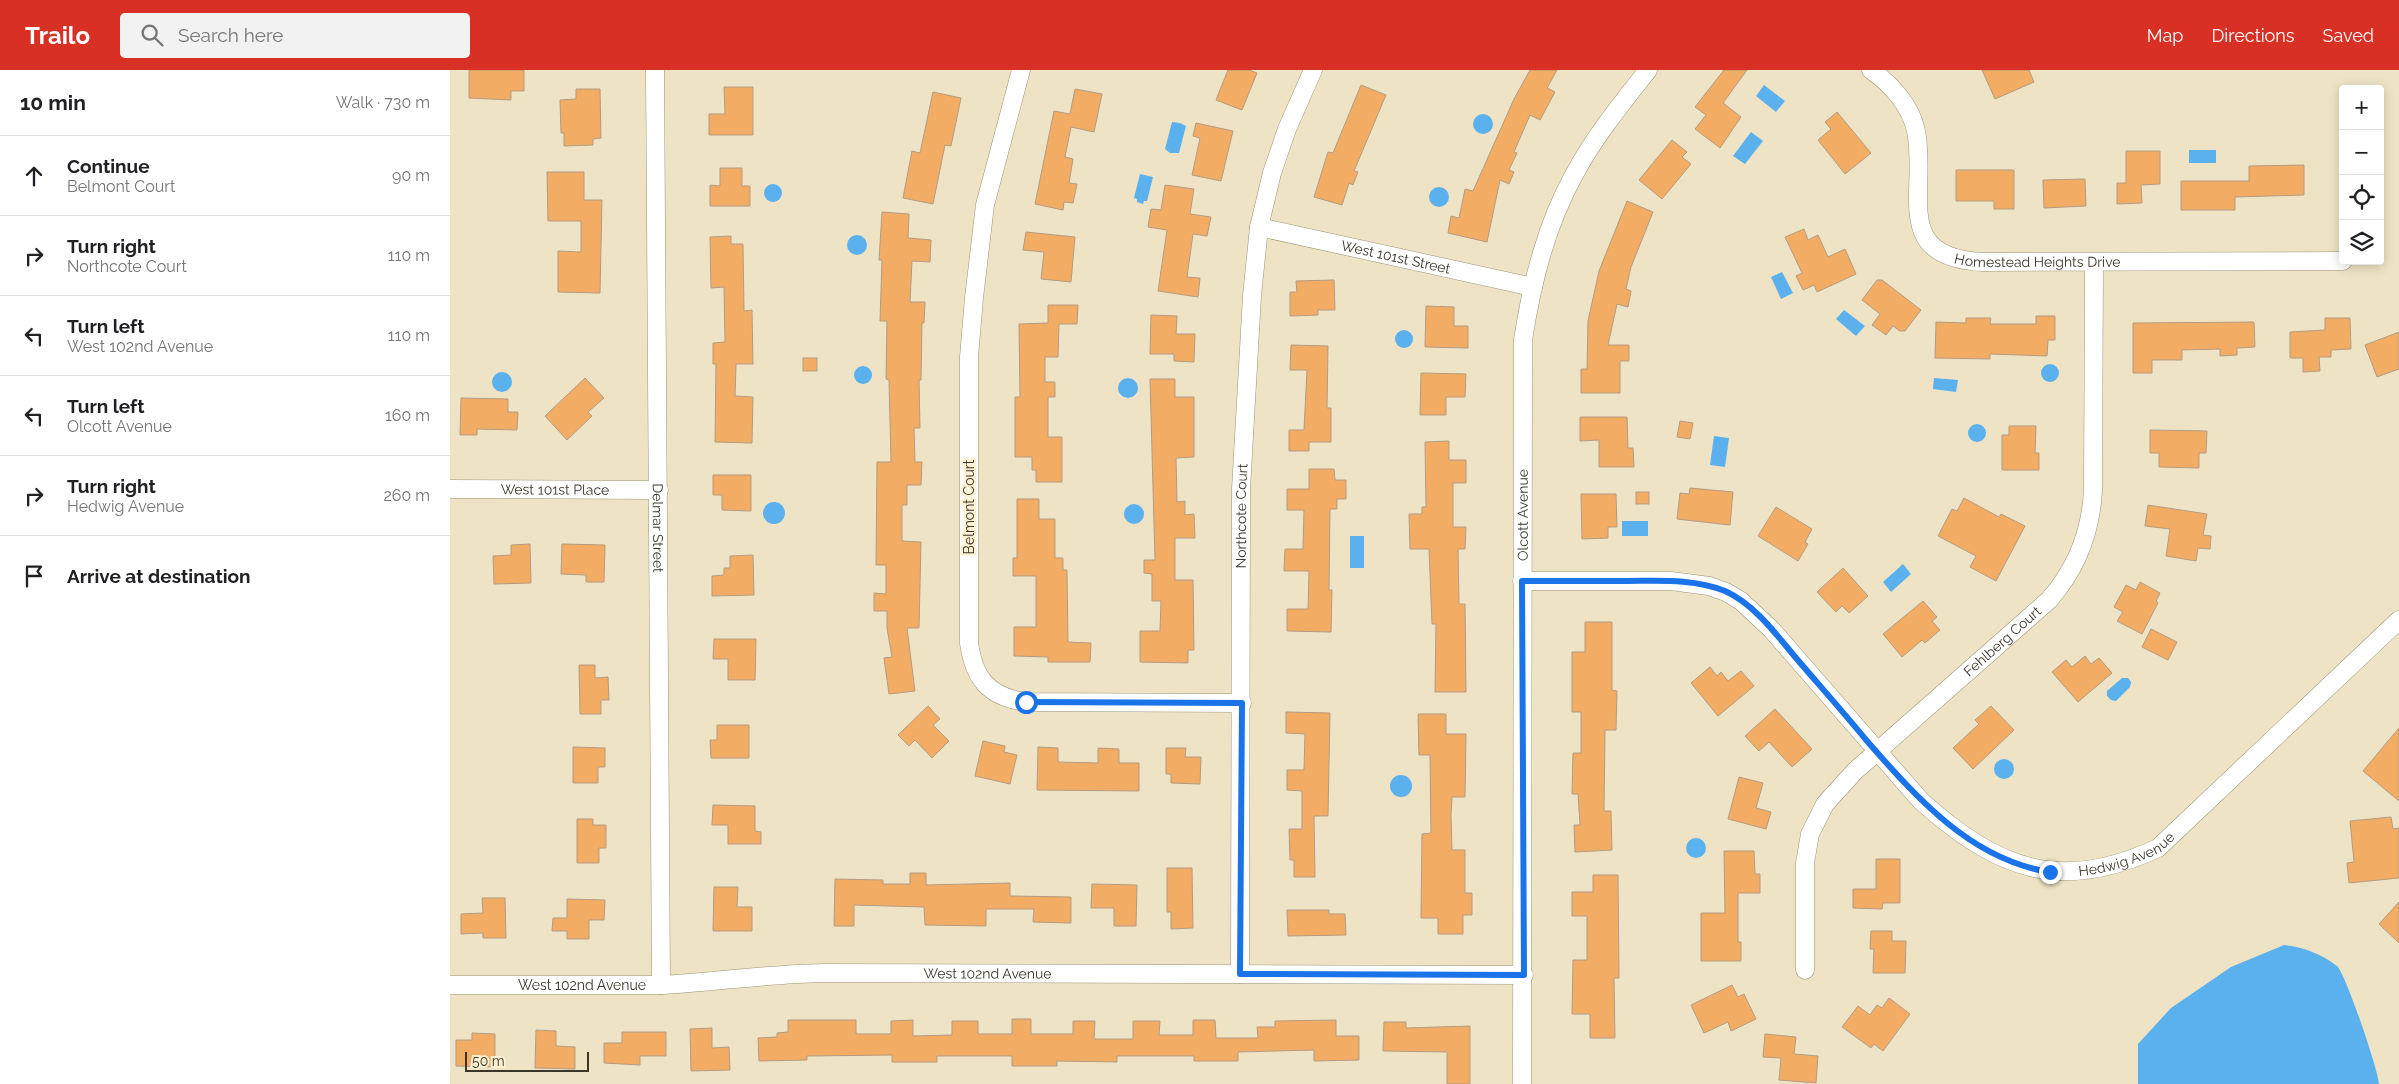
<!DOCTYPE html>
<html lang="en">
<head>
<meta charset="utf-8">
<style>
  :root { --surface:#fff; --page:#f2f2f2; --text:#202124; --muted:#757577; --line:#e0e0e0; --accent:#d93025 }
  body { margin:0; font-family:Raleway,sans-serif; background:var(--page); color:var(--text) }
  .controls { position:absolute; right:15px; top:15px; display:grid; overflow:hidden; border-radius:5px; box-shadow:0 2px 12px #0003 }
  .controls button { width:45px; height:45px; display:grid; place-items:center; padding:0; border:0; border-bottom:1px solid var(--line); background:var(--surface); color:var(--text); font:25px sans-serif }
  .scale { position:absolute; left:15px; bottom:12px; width:124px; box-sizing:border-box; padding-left:5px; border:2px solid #3a3629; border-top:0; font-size:14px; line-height:18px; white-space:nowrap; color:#3a3629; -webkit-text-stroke:4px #fcf1d2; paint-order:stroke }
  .stop { position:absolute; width:15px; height:15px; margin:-11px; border:4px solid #1a73e8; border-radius:50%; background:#fff }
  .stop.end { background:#1a73e8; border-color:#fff; box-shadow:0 1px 5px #0008 }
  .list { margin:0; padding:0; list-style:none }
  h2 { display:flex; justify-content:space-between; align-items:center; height:65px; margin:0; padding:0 20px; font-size:21px }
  h2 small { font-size:16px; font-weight:400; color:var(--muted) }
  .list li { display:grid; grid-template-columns:32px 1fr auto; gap:15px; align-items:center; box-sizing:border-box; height:80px; padding:0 20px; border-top:1px solid var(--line) }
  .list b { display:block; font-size:19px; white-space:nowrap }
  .list p { margin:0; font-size:16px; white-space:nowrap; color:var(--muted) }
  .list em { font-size:16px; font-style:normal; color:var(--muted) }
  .icon { flex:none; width:28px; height:28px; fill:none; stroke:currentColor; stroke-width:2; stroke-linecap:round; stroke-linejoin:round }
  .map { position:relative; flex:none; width:1949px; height:1014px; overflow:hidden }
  header { display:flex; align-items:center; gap:30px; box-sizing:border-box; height:70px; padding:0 25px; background:var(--accent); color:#fff }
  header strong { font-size:24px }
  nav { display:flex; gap:28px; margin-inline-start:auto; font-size:18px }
  .search { width:350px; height:45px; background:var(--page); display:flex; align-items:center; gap:12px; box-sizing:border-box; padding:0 18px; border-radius:5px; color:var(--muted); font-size:19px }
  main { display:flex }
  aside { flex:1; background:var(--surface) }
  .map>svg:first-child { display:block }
  .water { fill:#5bb0ee }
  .building { fill:#f3ac63; stroke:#b39b84 }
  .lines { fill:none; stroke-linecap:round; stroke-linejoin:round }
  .minor-casing { stroke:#9c9376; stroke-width:19 }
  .minor { stroke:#fff; stroke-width:18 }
  .route { stroke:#1a73e8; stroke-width:6 }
  .labels { text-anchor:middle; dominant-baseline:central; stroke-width:5; stroke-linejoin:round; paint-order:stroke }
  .street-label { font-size:14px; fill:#3a3629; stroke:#fcf1d2 }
</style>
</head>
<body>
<header>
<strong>Trailo</strong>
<div class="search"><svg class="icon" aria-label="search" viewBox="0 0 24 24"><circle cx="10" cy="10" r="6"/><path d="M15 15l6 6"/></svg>Search here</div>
<nav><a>Map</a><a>Directions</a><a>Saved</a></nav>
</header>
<main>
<aside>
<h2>10 min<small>Walk · 730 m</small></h2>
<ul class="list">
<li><svg class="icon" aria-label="ahead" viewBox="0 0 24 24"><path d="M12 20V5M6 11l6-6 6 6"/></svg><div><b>Continue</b><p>Belmont Court</p></div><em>90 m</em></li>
<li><svg class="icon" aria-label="right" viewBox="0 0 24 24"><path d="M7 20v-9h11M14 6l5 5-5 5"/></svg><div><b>Turn right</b><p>Northcote Court</p></div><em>110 m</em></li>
<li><svg class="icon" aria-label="left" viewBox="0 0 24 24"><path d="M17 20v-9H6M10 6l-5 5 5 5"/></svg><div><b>Turn left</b><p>West 102nd Avenue</p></div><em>110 m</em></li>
<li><svg class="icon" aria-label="left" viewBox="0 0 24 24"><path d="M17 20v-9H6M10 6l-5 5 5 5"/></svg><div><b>Turn left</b><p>Olcott Avenue</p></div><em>160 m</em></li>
<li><svg class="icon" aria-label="right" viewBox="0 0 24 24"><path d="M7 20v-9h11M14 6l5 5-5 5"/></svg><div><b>Turn right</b><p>Hedwig Avenue</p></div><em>260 m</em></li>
<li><svg class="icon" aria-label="arrive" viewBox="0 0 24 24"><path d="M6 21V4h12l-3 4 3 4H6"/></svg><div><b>Arrive at destination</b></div></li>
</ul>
</aside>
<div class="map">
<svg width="1949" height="1014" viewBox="0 0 1949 1014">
  <rect width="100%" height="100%" fill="#eee4c5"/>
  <g class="water">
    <polygon points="1314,15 1335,31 1326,42 1306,26"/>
    <circle cx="1033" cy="54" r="10"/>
    <polygon points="722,52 730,53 736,56 729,83 720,83 715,79"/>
    <polygon points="1301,62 1313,71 1295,94 1283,86"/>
    <rect x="1739" y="80" width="27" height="13"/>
    <polygon points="690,104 703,107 697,131 694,131 693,134 687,132 687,129 684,128"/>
    <circle cx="323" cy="123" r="9"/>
    <circle cx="989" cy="127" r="10"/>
    <circle cx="407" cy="175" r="10"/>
    <polygon points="1332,202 1343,223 1331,229 1321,207"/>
    <polygon points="1394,240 1415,256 1406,266 1386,249"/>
    <circle cx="954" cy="269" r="9"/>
    <circle cx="1600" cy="303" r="9"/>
    <circle cx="413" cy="305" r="9"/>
    <circle cx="52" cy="312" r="10"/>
    <polygon points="1484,308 1508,310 1506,322 1483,319"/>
    <circle cx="678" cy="318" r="10"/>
    <circle cx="1527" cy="363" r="9"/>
    <polygon points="1264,366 1279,368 1275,397 1260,395"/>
    <circle cx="324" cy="443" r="11"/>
    <circle cx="684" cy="444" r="10"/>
    <rect x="1172" y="451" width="26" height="15"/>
    <rect x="900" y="466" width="14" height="32"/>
    <polygon points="1453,494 1461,504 1441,522 1433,512"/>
    <polygon points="1672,608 1678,608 1681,612 1680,617 1666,631 1661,630 1657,626 1657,621"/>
    <circle cx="1554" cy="699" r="10"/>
    <circle cx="951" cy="716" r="11"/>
    <circle cx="1246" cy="778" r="10"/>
    <path d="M1834 875C1853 877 1872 884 1887 896 1895 902 1929 1002 1929 1014H1688V974L1721 938 1781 897Z"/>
  </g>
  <g class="building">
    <polygon points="19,0 74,0 74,21 61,21 61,30 19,28"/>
    <polygon points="778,0 799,0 807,3 792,40 766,30"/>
    <polygon points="1080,0 1107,0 1097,18 1105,22 1090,50 1080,45 1064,82 1067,83 1059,100 1064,102 1059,114 1050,110 1037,172 998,163 1001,146 1009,148 1015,119 1023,121 1064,29"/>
    <polygon points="1274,0 1297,0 1273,33 1291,47 1270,78 1245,59 1256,45 1245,37"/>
    <polygon points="1532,0 1579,0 1584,12 1545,29"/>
    <polygon points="911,15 936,25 904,101 908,102 903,115 899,113 892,135 864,127 878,82 883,83"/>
    <polygon points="274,17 303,17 303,65 259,65 259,44 275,44"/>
    <polygon points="126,19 150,19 151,68 143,69 143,75 114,76 114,63 111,63 110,30 126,29"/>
    <polygon points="625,19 652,24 644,62 621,57 615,87 623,89 619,113 627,114 623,133 614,132 613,140 585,134 604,41 620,44"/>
    <polygon points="483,22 511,28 501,76 495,75 483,134 453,128 462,81 470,83"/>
    <polygon points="1387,42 1421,83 1395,104 1368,70 1381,59 1375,52"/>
    <polygon points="746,53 783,61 771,111 742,105 750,68 743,66"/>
    <polygon points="1222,70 1237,82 1232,87 1241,94 1212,129 1189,110"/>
    <polygon points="1676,81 1710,81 1710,114 1691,115 1692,133 1667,134 1667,113 1676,113"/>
    <polygon points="1854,95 1854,125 1785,127 1785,140 1731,140 1731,111 1799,111 1799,96"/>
    <polygon points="270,98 292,98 292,116 300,116 300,136 260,136 260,115 270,116"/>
    <polygon points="1506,100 1564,100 1564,139 1544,139 1544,131 1506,131"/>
    <polygon points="97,102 134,102 134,130 152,130 150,223 108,222 108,181 131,182 131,151 98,151"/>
    <polygon points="1635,109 1636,136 1594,138 1593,110"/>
    <polygon points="715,115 744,119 740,144 761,147 757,166 743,164 737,207 750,208 748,227 708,221 717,160 698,157 701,139 711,140"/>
    <polygon points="1177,131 1203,142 1181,197 1176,219 1181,221 1178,237 1167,234 1158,275 1179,275 1179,291 1170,291 1170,323 1131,323 1131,299 1137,299 1138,251 1149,201"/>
    <polygon points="432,142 459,144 458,168 481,170 480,192 462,191 460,232 475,232 474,253 472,253 471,310 469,310 470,358 464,358 465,392 472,392 471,415 457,415 457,435 452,435 452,471 471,472 469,558 457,558 465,621 439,624 434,588 442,587 437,558 437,541 424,541 424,523 436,524 436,495 426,495 427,392 441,392 439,310 436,309 437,251 430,251 432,190 429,190"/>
    <polygon points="1354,159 1358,170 1368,165 1378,187 1395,179 1406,204 1367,222 1364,215 1353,220 1346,206 1352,203 1335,167"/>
    <polygon points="576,162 625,167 621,212 591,209 594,182 573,180"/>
    <polygon points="281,166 281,174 293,174 294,241 302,240 303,294 286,294 285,326 303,327 302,373 265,372 266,294 263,294 263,273 275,272 274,217 261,218 260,167"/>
    <polygon points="884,210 885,240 868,240 868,245 840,246 840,222 847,222 846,211"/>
    <polygon points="1427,210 1432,210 1471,240 1455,261 1450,261 1443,256 1436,265 1422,255 1430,244 1412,230"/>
    <polygon points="598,235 628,235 627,254 609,254 608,287 595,287 595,312 605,312 605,327 598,327 598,367 612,367 612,412 586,412 586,400 582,400 582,387 565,387 565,327 570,327 569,254 598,253"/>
    <polygon points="976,236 1004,237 1004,256 1018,256 1018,278 975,277"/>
    <polygon points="701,245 727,246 726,264 745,264 744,292 724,291 724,284 700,284"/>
    <polygon points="1586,246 1605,246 1605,270 1598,270 1597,286 1540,284 1540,289 1485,288 1486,252 1516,253 1516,248 1541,248 1540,254 1586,254"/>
    <polygon points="1875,248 1900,248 1901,279 1881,280 1881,287 1869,287 1870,301 1853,302 1853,288 1840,288 1840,262 1875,260"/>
    <polygon points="1804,252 1805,277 1787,278 1787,285 1770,286 1770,279 1732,280 1732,290 1702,290 1702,303 1683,303 1683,253"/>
    <polygon points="1949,262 1949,299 1927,307 1915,275"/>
    <polygon points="841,275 878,276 877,338 881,338 881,372 859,372 859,381 839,381 839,360 854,360 857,300 840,300"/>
    <rect x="353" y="288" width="14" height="13"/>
    <polygon points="971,303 1016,304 1015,327 996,327 996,345 970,345"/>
    <polygon points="135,308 154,328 138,342 142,346 117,370 95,346"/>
    <polygon points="700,309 725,309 725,327 744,327 744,387 726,388 727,432 735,431 735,445 744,444 745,468 725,468 725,510 743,510 744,580 738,580 738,593 690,592 690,561 710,561 711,531 702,531 702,504 694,503 694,490 705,490"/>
    <polygon points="11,328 58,329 58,342 68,342 67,360 27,359 27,365 10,365"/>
    <polygon points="1130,347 1177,347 1178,378 1183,378 1184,397 1149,397 1149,370 1130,371"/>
    <polygon points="1230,351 1243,353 1240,369 1227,367"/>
    <polygon points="1559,356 1586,356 1585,383 1589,383 1589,400 1552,400 1552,365 1559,365"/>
    <polygon points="1700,360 1757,361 1756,383 1749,383 1749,398 1709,397 1709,383 1700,383"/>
    <polygon points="999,371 999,390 1016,390 1016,413 1003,413 1003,457 1016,457 1015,479 1008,479 1009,534 1015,534 1016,622 985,622 986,554 982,554 979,479 960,479 959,444 972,444 972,437 976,437 975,372"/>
    <polygon points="859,399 884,399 885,410 896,410 896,429 887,429 887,439 880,439 879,520 882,520 881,562 837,561 837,539 858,539 859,501 834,501 835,479 853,479 854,440 837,440 837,419 859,419"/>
    <polygon points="263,405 301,405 301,441 272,440 272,425 263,425"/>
    <polygon points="1240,418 1283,422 1280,455 1227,449 1230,423 1239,424"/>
    <rect x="1186" y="422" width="13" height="12"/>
    <polygon points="1131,424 1166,424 1167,457 1158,457 1158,468 1132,469"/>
    <polygon points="1514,428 1549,447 1551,444 1575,456 1546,511 1520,497 1526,486 1488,466 1502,439 1507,441"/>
    <polygon points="567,429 589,429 589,449 605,449 605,488 613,488 613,500 617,500 618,572 641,573 640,592 598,592 598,587 564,586 564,557 586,557 586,506 563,506 563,488 567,488"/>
    <polygon points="1698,435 1757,444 1753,465 1761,466 1760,479 1748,478 1746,491 1716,486 1720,459 1695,456"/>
    <polygon points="1326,437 1362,459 1355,472 1358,474 1348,491 1308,466"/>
    <polygon points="80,474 81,513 44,514 43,486 61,485 61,475"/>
    <polygon points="112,474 155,475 154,512 136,512 136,505 111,504"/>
    <polygon points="303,485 304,525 262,526 262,506 274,505 274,498 280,498 280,486"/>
    <polygon points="1393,498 1418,526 1399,543 1392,536 1386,542 1367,522"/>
    <polygon points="1690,512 1710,523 1706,531 1708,533 1692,564 1667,551 1673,542 1664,537 1676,515 1686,520"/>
    <polygon points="1473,531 1487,547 1482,551 1490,560 1475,573 1472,570 1452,587 1433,564"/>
    <polygon points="1135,552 1162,552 1162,620 1167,621 1166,660 1155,660 1154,741 1161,741 1162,780 1125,782 1124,755 1130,755 1128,724 1122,724 1123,683 1131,683 1131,642 1122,642 1122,582 1135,582"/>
    <polygon points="1701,559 1727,572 1718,590 1692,577"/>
    <polygon points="264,569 306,569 305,610 278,610 278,589 263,589"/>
    <polygon points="1635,586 1641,594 1649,588 1662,603 1628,632 1602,602 1616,590 1622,597"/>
    <polygon points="129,595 145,595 145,608 158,607 159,630 151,630 151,644 130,644"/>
    <polygon points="1260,597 1267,606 1271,602 1278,611 1291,601 1304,616 1268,646 1241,613"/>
    <polygon points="478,636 490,649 483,655 499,671 482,688 465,670 459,676 448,665"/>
    <polygon points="1541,636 1564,660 1523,699 1503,678 1529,654 1525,650"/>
    <polygon points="1325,639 1362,679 1342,697 1319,672 1309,681 1295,666"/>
    <polygon points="836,642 880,643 878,746 864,746 865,807 844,807 844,790 840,790 839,759 852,759 852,721 837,720 837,700 854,700 855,664 836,663"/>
    <polygon points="968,644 996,644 996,664 1016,664 1015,727 1002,727 1001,745 1002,780 1015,780 1015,823 1022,823 1022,845 1013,845 1013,864 988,864 988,848 971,848 972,764 981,763 980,685 969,685"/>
    <polygon points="267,655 299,655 299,688 261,688 260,670 267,670"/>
    <polygon points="1949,658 1949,731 1913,701"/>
    <polygon points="533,671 555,676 554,682 567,685 560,714 525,706"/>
    <polygon points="123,677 155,678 155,697 148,697 148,713 123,713"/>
    <polygon points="588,677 608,678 608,692 648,693 648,678 669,679 669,693 689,693 689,721 587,720"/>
    <polygon points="716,678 736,678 735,687 751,687 750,714 721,713 721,704 716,704"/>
    <polygon points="1289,707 1313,713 1306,738 1321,742 1316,759 1278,749"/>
    <polygon points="263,735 305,736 305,761 311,762 311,774 278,774 278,755 262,755"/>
    <polygon points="1941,747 1943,759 1949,758 1949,808 1899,813 1897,793 1904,792 1900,751"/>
    <polygon points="127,749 143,749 143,755 156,755 156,778 149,778 149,793 127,793"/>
    <polygon points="1274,781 1304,781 1305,804 1310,804 1310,823 1288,823 1288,872 1291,872 1291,891 1251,891 1251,843 1275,843"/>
    <polygon points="1426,789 1450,789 1450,833 1433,833 1432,839 1403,838 1403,819 1426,819"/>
    <polygon points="717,798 742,798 743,858 721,859 721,842 717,842"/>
    <polygon points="460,803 476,803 476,815 560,813 560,826 621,827 621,853 583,852 584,839 536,839 536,856 475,855 474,837 404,835 404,856 384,856 385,809 433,810 433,814 460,814"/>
    <polygon points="1143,805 1168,805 1169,908 1164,908 1165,968 1140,968 1140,944 1122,944 1123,890 1137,890 1137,846 1122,846 1122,822 1143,822"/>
    <polygon points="642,814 687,815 686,856 664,856 664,838 641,838"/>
    <polygon points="264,817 288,817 287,837 302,837 302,861 263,861"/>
    <polygon points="32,828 55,828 56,868 33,868 33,863 11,864 11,844 33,843"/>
    <polygon points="117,829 155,830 154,850 139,850 139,869 117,869 117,861 102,861 103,848 117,848"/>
    <polygon points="1949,832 1949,873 1929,854"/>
    <polygon points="837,840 879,840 879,844 895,844 896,865 838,866"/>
    <polygon points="1421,861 1442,861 1442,871 1456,871 1455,903 1423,903 1424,879 1420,879"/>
    <polygon points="1282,915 1288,927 1294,924 1306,949 1281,961 1278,952 1254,963 1241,935"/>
    <polygon points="1439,928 1460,944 1433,981 1424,974 1421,978 1392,957 1408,936 1420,945 1427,935 1432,938"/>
    <polygon points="562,949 581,949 581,964 623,964 623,951 645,951 644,969 683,969 683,951 710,951 709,965 743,965 743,950 765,950 766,968 808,968 807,957 825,957 825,951 886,950 886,966 909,966 909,990 864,991 864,980 788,982 788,991 744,991 744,986 667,986 667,992 607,991 607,996 562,996 562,986 487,986 487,992 442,992 442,985 357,986 357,990 309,991 308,968 327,967 327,963 338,962 338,950 406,950 406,964 441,964 441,951 463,950 463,966 502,965 502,951 528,951 528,964 562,964"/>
    <polygon points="934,952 956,952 956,958 1020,956 1020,1014 997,1014 997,982 933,981"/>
    <polygon points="262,958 262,978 279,977 280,1000 241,1001 240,959"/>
    <polygon points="86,960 106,961 106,976 125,977 125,999 85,998"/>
    <polygon points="172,962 216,962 216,986 190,986 190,995 154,993 154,973 172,973"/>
    <polygon points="22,963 45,964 45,997 6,996 6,970 22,970"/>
    <polygon points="1315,964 1346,967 1344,984 1368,986 1366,1013 1329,1010 1331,988 1313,987"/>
  </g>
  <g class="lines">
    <g class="minor-casing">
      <g id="minor">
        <path id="s1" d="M205 0 211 915"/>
        <path d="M571 0 535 135 524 228 519 287V573C524 608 538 627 576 632L792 633"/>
        <path id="s2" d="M1421 0C1441 14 1461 36 1466 61 1478 121 1440 188 1533 192L1893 191"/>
        <path id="s3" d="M809 157 1083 217"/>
        <path id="s4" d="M0 419 209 420"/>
        <path id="s5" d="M1072 511H1221L1259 516 1276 522 1291 531 1321 559 1471 731C1547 799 1610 824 1708 778L1949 550"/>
        <path id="s6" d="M1355 900V793L1360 764 1375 734 1405 701 1599 530C1627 498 1641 462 1643 420L1644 192"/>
        <path id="s7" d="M790 904 791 419 802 226 809 157 822 103 837 59 863 0"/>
        <path id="s8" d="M0 915H211C265 912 319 904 373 903L1074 905"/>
        <path id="s9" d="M1072 1014 1073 270C1082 212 1096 155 1125 103 1145 66 1172 33 1198 0"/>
      </g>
    </g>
    <use href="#minor" class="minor"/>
  </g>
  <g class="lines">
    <path class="route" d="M576 632 792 633 790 904 1074 905 1072 511C1106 511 1140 511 1174 511 1207 511 1243 508 1275 521 1304 534 1326 564 1346 588 1370 616 1394 643 1417 671 1467 728 1521 790 1600 802"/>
  </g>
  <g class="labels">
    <g class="street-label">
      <text stroke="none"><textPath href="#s3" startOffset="140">West 101st Street</textPath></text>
      <text stroke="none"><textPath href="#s2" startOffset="305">Homestead Heights Drive</textPath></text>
      <text stroke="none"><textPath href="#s4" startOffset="105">West 101st Place</textPath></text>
      <text transform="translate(519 437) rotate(-90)">Belmont Court</text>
      <text stroke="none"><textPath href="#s9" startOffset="569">Olcott Avenue</textPath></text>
      <text stroke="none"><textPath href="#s7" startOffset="458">Northcote Court</textPath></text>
      <text stroke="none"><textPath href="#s1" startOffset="458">Delmar Street</textPath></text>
      <text stroke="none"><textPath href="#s6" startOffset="411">Fehlberg Court</textPath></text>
      <text stroke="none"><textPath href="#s5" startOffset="721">Hedwig Avenue</textPath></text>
      <text stroke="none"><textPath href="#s8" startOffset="538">West 102nd Avenue</textPath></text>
      <text stroke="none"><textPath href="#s8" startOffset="132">West 102nd Avenue</textPath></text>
    </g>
  </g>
</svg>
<div class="controls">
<button>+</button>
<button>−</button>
<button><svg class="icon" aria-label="locate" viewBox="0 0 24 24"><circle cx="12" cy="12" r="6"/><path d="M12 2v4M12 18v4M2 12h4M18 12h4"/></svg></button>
<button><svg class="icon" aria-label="layers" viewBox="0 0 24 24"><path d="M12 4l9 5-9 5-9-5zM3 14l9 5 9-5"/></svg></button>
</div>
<div class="scale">50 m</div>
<div class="stop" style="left:576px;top:632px"></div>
<div class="stop end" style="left:1600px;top:802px"></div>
</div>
</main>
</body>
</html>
